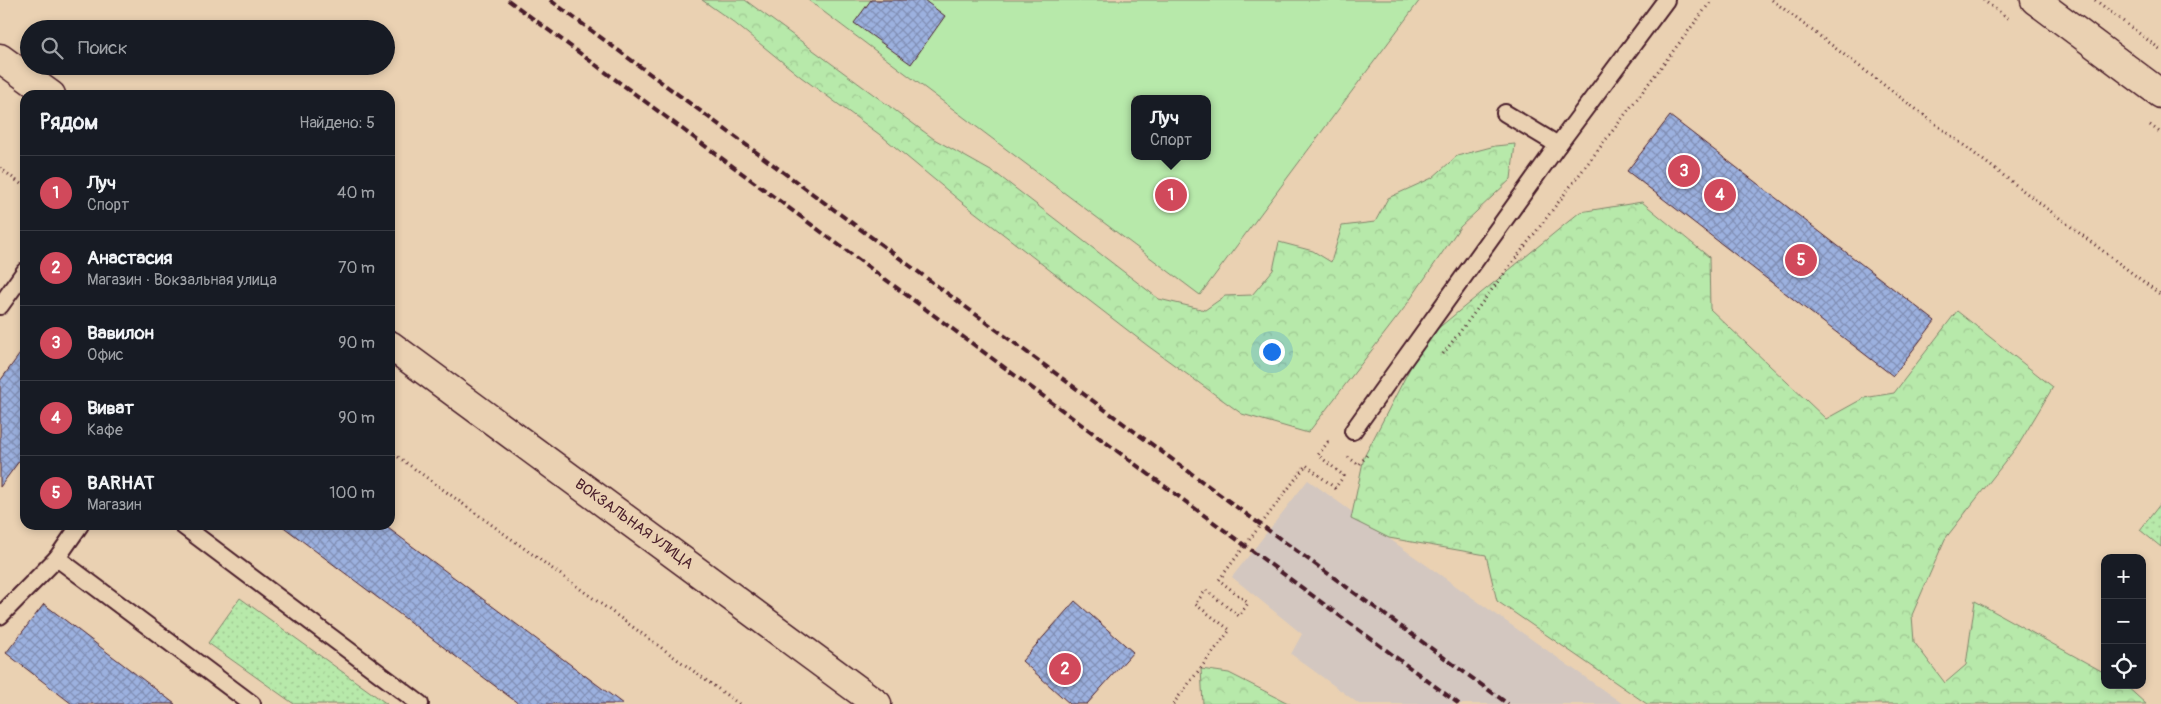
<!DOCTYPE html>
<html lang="ru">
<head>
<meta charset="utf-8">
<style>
  :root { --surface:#171b24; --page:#242831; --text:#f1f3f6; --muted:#9ea1a6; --line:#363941; --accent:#d1495b }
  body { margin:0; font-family:Pangolin,sans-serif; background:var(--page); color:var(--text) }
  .controls { position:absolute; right:15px; bottom:15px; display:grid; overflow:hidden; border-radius:10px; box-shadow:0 2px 8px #0003 }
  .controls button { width:45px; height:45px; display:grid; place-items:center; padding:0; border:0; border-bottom:1px solid var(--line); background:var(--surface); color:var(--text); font:25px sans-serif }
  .you { position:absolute; left:1271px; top:351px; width:18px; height:18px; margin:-12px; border:4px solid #fff; border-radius:50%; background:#1a73e8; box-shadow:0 0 0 8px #1a73e833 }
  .badge { display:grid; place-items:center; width:32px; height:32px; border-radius:50%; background:var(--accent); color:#fff; font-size:16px; font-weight:700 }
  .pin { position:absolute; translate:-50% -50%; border:2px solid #fff; box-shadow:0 1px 5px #0006 }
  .popup { position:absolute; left:1131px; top:95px; width:80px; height:65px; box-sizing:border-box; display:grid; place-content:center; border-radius:10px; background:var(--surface); filter:drop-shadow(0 1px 4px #0005); font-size:16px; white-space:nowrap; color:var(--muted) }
  .popup b { font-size:19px; color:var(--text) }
  .popup::after { content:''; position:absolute; left:50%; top:100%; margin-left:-10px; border:10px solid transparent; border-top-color:var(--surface) }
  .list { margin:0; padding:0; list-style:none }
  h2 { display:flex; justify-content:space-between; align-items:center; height:65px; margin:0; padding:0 20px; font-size:21px }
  h2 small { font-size:16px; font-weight:400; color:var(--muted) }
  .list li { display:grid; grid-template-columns:32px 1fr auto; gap:15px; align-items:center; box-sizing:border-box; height:75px; padding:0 20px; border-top:1px solid var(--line) }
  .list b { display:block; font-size:19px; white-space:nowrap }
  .list p { margin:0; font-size:16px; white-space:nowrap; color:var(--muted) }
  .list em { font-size:16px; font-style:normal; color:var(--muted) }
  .icon { flex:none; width:28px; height:28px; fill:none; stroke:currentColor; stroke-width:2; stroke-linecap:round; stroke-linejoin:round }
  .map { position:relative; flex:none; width:2161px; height:704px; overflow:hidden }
  .search { position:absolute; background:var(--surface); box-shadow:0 2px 8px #0003; left:20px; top:20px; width:375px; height:55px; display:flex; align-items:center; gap:12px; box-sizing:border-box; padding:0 18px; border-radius:28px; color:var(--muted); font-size:19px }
  .panel { position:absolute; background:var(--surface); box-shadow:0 2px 8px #0003; left:20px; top:90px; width:375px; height:440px; border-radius:15px }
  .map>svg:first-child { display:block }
  .built { fill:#d3c7c0 }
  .grass { fill:url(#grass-dots); stroke:#80846a }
  .forest { fill:url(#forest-crowns); stroke:#80846a }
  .pitch { fill:#b7e9aa; stroke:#80846a; fill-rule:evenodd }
  .building { fill:url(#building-cross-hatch); stroke:#4a1f2b }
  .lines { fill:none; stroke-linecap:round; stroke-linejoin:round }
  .lane-casing { stroke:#4a1f2b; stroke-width:20 }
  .secondary-casing { stroke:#4a1f2b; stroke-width:31 }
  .path { stroke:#4a1f2b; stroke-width:3; stroke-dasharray:1 4; stroke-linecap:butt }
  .lane { stroke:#ead1b2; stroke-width:16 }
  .secondary { stroke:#ead1b2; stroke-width:28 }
  .rail { stroke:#4a1f2b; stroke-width:4; stroke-dasharray:8 4; stroke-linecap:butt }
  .labels { text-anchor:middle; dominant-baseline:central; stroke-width:4.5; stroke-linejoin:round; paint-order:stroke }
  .street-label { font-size:15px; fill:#4a1f2b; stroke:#ead1b2 }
</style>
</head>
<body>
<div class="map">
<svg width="2161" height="704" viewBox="0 0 2161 704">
  <defs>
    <pattern id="grass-dots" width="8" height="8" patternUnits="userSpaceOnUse" patternTransform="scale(1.25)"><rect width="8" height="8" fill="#b7e9aa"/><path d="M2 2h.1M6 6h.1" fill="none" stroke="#9fc792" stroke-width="1.8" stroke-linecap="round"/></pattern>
    <pattern id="forest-crowns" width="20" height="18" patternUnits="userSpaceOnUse" patternTransform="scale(1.25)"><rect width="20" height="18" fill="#b7e9aa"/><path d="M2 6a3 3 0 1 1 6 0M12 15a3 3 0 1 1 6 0" fill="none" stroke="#9fc792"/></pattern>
    <pattern id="building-cross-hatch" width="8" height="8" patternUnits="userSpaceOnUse" patternTransform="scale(1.25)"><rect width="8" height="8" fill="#9cb1df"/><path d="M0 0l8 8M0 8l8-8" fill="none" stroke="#818fb5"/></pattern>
  </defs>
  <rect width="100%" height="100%" fill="#ead1b2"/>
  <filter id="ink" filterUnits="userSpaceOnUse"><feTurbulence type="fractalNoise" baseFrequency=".02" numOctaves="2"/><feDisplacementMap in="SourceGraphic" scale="10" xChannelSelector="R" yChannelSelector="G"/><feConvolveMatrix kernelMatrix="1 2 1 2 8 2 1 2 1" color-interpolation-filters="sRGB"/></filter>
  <g filter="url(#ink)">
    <polygon class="built" points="1308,480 1405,550 1623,704 1359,704 1291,654 1302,634 1232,577"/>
    <g class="grass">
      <polygon points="2161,503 2161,547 2140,530"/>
      <polygon points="240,598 387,704 294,704 208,643"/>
    </g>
    <g class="forest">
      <polygon points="702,0 745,0 934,139 998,175 1159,299 1205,310 1225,296 1252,295 1273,270 1279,242 1313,251 1331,262 1342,226 1375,222 1388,198 1432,178 1457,156 1495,146 1515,144 1511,179 1460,227 1405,307 1308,433 1242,414 1148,346 959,200 883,137 801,77 732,21"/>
      <polygon points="1642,202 1709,257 1710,309 1826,419 1864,398 1894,393 1957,311 2053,387 2019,444 1945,539 1912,615 1914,642 1945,683 1966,665 1975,601 2105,673 2105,685 2125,685 2146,704 1647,704 1497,601 1486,555 1389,538 1351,519 1364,457 1425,339 1580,212"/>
      <polygon points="1201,669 1229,673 1290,704 1203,704"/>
    </g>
    <path class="pitch" d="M808 0H1420L1200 295ZM1135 99H1207V156H1135Z"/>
    <g class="building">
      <polygon points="871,0 924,0 945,16 911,64 854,23"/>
      <polygon points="1670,116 1935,321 1893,376 1627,171"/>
      <polygon points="25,347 25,453 0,487 0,381"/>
      <polygon points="281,525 384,525 623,704 519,704"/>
      <polygon points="1075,601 1133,652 1087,704 1070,704 1022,661"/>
      <polygon points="44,604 78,630 175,704 72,704 6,653"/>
    </g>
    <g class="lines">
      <g class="lane-casing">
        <g id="lane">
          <polyline points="1505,113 1558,145"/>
          <polyline points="0,306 25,271"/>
          <polyline points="1353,431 1558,145 1666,0"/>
          <polyline points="182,525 420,704"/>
          <polyline points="57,558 252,704"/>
          <polyline points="0,616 57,558 80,525"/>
        </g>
      </g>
      <g class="secondary-casing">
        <g id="secondary">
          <polyline points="2035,0 2161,94"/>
          <polyline points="0,58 51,95"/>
          <polyline points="390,345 877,704"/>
        </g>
      </g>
      <g class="path">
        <polyline points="1772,0 2161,295"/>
        <polyline points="1983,0 2009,19"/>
        <polyline points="2095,0 2161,50"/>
        <polyline points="2150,125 2161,133"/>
        <polyline points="0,168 25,187"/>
        <polyline points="1443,354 1712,0"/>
        <polyline points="390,451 739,704"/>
        <polyline points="1348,457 1359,465 1367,455"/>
        <polyline points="1173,704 1230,630 1195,604 1206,590 1239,616 1248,603 1219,580 1306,465 1335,488 1344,476 1318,455 1328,442 1330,443"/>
      </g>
      <use href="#lane" class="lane"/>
      <use href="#secondary" class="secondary"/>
      <g class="rail">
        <polyline points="508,0 1459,704"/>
        <polyline points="550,0 1261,525 1508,704"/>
      </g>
    </g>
  </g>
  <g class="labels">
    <g class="street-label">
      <text transform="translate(634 524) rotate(36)">ВОКЗАЛЬНАЯ УЛИЦА</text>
    </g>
  </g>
</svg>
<div class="controls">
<button>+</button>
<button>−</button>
<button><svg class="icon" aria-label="locate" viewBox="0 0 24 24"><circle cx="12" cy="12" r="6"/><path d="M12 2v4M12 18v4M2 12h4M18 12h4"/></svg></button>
</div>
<div class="you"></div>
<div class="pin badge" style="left:1171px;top:195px">1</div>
<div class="popup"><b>Луч</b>Спорт</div>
<div class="pin badge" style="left:1065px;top:669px">2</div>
<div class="pin badge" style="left:1684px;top:171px">3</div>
<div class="pin badge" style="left:1720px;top:195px">4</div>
<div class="pin badge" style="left:1801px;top:260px">5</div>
<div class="search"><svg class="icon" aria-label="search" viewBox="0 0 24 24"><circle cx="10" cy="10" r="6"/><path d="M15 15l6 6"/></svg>Поиск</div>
<section class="panel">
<h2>Рядом<small>Найдено: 5</small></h2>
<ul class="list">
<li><span class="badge">1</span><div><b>Луч</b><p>Спорт</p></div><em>40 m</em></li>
<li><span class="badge">2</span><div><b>Анастасия</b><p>Магазин · Вокзальная улица</p></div><em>70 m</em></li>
<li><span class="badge">3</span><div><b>Вавилон</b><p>Офис</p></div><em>90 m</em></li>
<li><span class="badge">4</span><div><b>Виват</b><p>Кафе</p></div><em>90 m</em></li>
<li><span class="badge">5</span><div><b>BARHAT</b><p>Магазин</p></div><em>100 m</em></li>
</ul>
</section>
</div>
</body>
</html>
